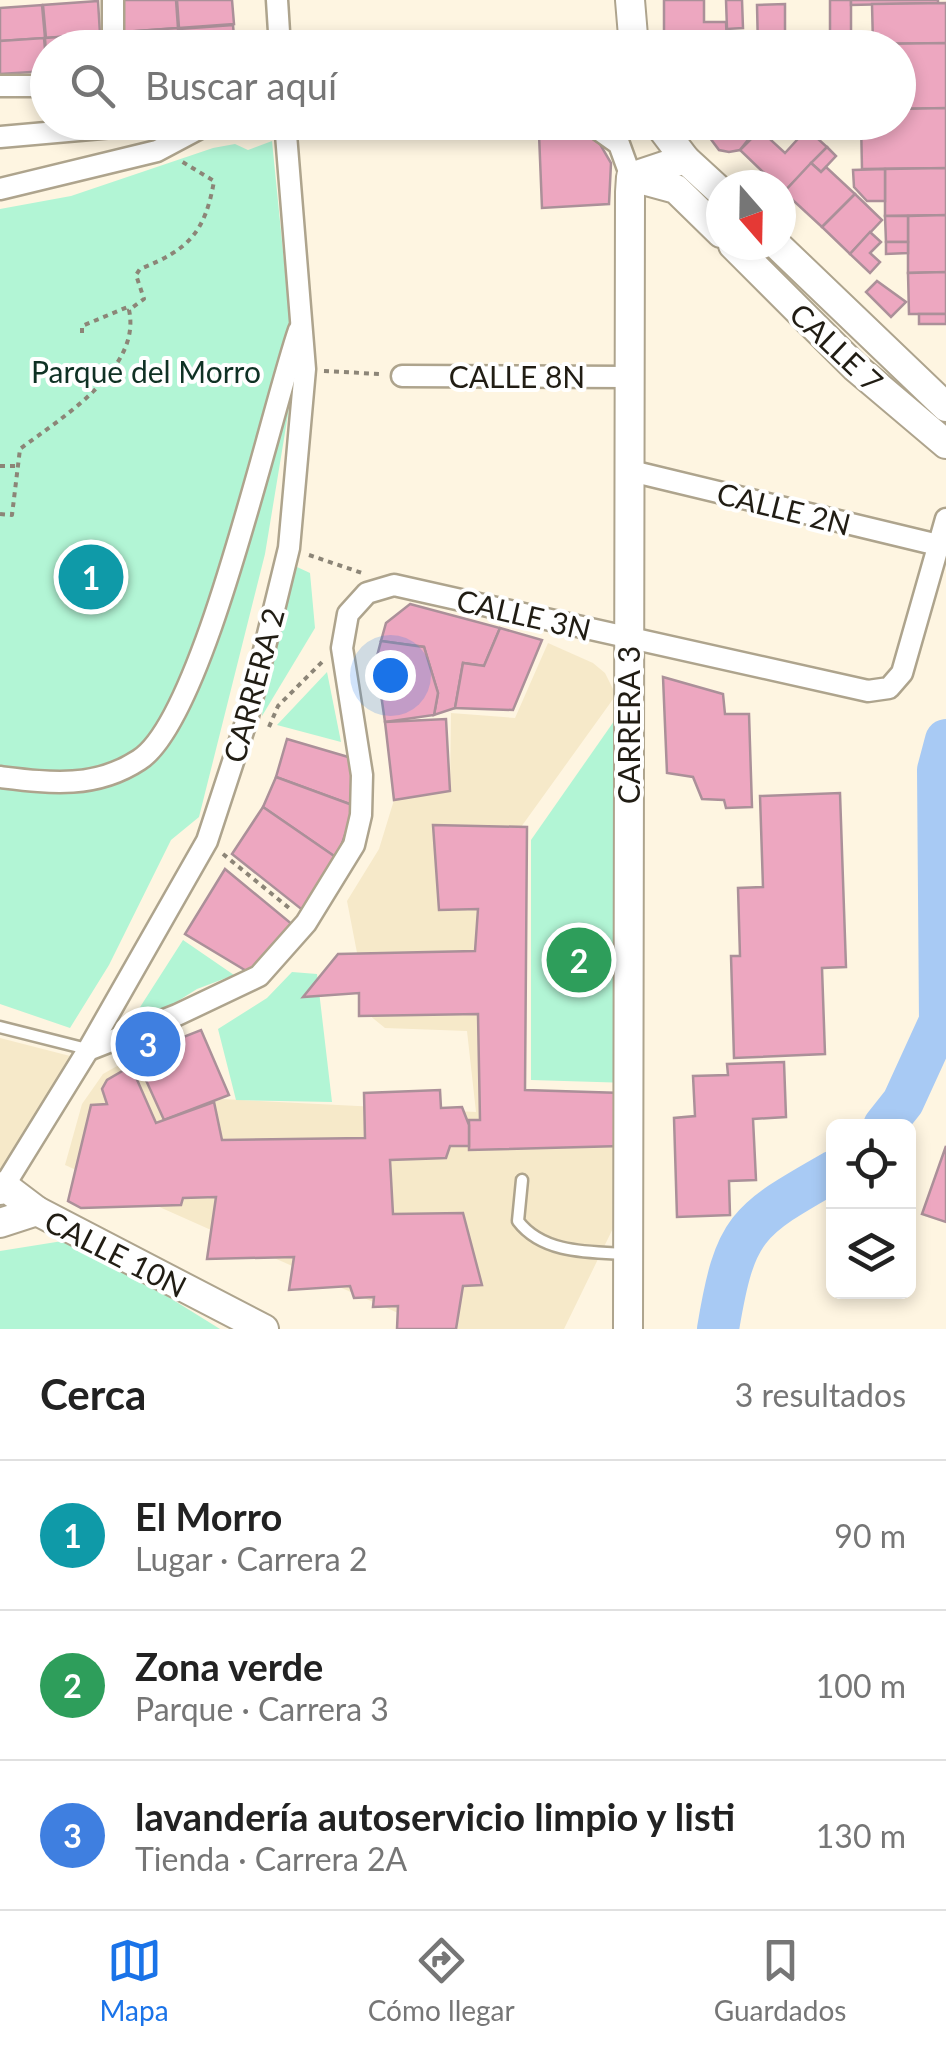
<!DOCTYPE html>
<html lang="es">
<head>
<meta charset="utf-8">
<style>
  :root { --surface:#fff; --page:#f6f6f6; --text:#222; --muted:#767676; --line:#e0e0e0; --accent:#1a73e8 }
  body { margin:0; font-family:Lato,sans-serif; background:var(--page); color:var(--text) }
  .controls { position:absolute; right:30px; bottom:30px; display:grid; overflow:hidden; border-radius:15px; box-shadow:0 5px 15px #0003 }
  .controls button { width:90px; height:90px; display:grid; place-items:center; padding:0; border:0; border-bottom:2px solid var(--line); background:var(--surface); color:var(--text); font:50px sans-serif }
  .compass { position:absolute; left:706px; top:170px; width:90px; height:90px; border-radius:50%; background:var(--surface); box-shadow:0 5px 15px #0003; rotate:160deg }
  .you { position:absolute; left:390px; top:675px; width:35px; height:35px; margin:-25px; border:8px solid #fff; border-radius:50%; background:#1a73e8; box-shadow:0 0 0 15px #1a73e833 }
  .badge { display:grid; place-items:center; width:65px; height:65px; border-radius:50%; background:var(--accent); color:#fff; font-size:32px; font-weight:700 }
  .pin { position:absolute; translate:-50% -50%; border:5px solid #fff; box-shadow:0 2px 10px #0006 }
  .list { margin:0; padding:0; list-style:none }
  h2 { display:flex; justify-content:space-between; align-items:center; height:130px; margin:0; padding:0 40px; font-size:42px }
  h2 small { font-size:32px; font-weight:400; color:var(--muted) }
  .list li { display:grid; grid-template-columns:65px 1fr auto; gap:30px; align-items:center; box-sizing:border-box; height:150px; padding:0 40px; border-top:2px solid var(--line) }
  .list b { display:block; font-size:38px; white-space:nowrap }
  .list p { margin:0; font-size:32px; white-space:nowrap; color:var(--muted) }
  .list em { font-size:32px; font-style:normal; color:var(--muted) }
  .icon { flex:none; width:55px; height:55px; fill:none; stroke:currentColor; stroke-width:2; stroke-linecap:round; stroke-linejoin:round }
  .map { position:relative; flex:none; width:946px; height:1329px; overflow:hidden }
  .search { position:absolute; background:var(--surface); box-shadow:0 5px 15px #0003; left:30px; right:30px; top:30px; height:110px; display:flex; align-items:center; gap:25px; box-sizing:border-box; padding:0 35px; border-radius:55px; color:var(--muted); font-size:38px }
  .sheet { height:580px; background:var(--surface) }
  nav { display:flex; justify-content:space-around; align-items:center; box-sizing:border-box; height:140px; border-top:2px solid var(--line); background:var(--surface); font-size:28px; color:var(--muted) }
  nav a { display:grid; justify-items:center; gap:5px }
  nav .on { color:var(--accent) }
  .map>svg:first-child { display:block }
  .built { fill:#f6e9c9 }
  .green { fill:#b2f5d5 }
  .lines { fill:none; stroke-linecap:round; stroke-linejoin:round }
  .river { stroke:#a8caf4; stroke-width:42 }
  .building { fill:#eda7c0; stroke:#ab9099; stroke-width:2.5 }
  .lane-casing { stroke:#aea48d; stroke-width:15 }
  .street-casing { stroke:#aea48d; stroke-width:25 }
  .secondary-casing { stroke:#aea48d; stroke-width:32 }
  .path { stroke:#8c8577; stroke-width:4; stroke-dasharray:5 5; stroke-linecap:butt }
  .lane { stroke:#fff; stroke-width:10 }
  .street { stroke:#fff; stroke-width:20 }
  .secondary { stroke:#fff; stroke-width:28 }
  .labels { text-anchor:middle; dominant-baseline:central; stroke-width:8; stroke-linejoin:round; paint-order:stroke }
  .street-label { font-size:30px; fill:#211d14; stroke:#fff }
  .park-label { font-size:30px; fill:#0f3124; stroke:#fff }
</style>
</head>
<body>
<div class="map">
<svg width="946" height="1329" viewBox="0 0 946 1329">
  <rect width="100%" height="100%" fill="#fef5e1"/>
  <g class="built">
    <polygon points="548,643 593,663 605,673 616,695 516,834 518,1093 618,1098 618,1218 564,1329 434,1329 65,1165 82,1104 103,1074 135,1056 164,1120 222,1099 476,1112 467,1031 385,1028 369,1015 347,901 379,849 394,800 450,791 451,713 515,718"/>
    <polygon points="0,1038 74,1057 0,1182"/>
  </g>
  <g class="green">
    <polygon points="272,141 295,372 265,554 199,817 171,840 109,965 70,1028 0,1004 0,209 71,196 213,148 235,144 248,150"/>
    <polygon points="284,561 310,573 315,628 262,716 272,595"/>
    <polygon points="327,672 341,742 277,725"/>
    <polygon points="619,714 630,1083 531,1080 531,840"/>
    <polygon points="183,940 234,975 197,989 151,1018 135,1015"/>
    <polygon points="292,972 317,974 332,1102 236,1100 218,1029 267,998"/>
    <polygon points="75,1239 220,1329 0,1329 0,1251"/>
  </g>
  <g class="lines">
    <g class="river">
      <polyline points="884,1126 903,1102 940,1021 938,770 946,740"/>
      <path d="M718 1329C735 1227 746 1221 834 1171"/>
    </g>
  </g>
  <g class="building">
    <polygon points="121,0 176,0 178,28 124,32"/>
    <polygon points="177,0 232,0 234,24 179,28"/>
    <polygon points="664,0 704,0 704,22 726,22 727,44 664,48"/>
    <polygon points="726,0 742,0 743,28 727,29"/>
    <polygon points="830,0 851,0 851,44 830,45"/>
    <polygon points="851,0 938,0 938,3 851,5"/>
    <polygon points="98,1 100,34 46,38 43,5"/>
    <polygon points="946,3 946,43 873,44 872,4"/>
    <polygon points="785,4 785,48 758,48 757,5"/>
    <polygon points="42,5 45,38 0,41 0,8"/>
    <polygon points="233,25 235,48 180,48 179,29"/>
    <polygon points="178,28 179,48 124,48 123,32"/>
    <polygon points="100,34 101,48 48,48 47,71 45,38"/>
    <polygon points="44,38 47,71 0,74 0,41"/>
    <polygon points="946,43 946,108 898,109 898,48 873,48 873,44"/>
    <polygon points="946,108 946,168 862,169 861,122 898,122 898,109"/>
    <polygon points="698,122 762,122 740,150 729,152 719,150"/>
    <polygon points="807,129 827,147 784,192 740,150 760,130 785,153"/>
    <polygon points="585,133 600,144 611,163 609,204 542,208 539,134"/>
    <polygon points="827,147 836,156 821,172 811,163"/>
    <polygon points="811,163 821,172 826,167 855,194 822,227 784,192"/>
    <polygon points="946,168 946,215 885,216 885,169"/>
    <polygon points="885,169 885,201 867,201 854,187 853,170"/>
    <polygon points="855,194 882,220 850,254 822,227"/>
    <polygon points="946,215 946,272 908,273 908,216"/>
    <polygon points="885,216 908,216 908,242 886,242"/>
    <polygon points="870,232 881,242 870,253 880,262 870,273 850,254"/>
    <polygon points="886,242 908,242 908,253 886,254"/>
    <polygon points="946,272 946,314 909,314 908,273"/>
    <polygon points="877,281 906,302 891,317 866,292"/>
    <rect x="919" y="314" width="27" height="10"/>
    <polygon points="410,604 500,628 484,666 463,663 455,708 434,715 438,693 424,647 381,641 386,623"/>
    <polygon points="500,628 542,640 513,710 455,708 463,663 484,666"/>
    <polygon points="381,641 424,647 438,693 434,715 385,722 376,660"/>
    <polygon points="663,677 723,694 725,714 749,714 752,807 726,808 724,800 702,799 693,777 667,773"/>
    <polygon points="446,719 450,791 394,800 385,722"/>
    <polygon points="287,739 355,759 355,806 276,777"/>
    <polygon points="276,777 355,806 337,858 263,807"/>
    <polygon points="840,793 846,967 822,968 825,1054 734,1058 731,956 740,956 738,888 763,887 760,796"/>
    <polygon points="263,807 337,858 305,912 232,854"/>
    <polygon points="433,825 527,827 525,1090 622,1093 621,1146 469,1150 469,1120 480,1120 478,1014 359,1016 359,993 303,997 338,954 475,951 478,909 439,910"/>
    <polygon points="225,869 299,930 253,975 185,934"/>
    <polygon points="201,1030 229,1095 164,1120 135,1056"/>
    <polygon points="784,1062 786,1117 753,1119 756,1180 729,1181 730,1215 677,1217 674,1118 695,1116 693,1076 728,1075 727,1064"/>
    <polygon points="131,1066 156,1123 214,1102 222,1140 365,1138 364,1093 440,1090 441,1108 462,1107 469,1125 469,1146 450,1146 446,1158 390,1160 393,1214 463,1213 482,1285 463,1286 456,1329 397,1329 398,1306 373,1307 374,1297 354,1298 350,1286 289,1290 294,1257 207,1259 216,1197 183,1198 181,1205 81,1208 68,1201 91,1105 107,1104 102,1089 107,1080"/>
    <polygon points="946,1146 946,1222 922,1214"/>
  </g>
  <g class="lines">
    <g class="lane-casing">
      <g id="lane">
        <polyline points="0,1027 87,1049"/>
        <path d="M522 1180 518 1221C543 1254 590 1252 628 1254"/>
      </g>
    </g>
    <g class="street-casing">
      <g id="street">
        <polyline points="277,0 280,48"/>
        <polyline points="113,48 113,0"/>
        <polyline points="0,86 48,86"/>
        <polyline points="588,122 619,144 631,177"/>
        <polyline points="0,137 147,124 202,126"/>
        <polyline points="0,189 157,151 204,126 226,122"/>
        <polyline points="402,376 632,377"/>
        <polyline points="631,471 938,545"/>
        <path d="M0 777C50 783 95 789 139 760 204 719 270 414 299 330"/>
        <polyline points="88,1050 177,1015 259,976 306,923 354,845 361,815 362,775 342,648 348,614 367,593 394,585 868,691 889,688 902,673 946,519"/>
        <polyline points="4,1186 88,1050 207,841 248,716 289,548 305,369 285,122"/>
      </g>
    </g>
    <g class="secondary-casing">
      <g id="secondary">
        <polyline points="630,0 634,48"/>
        <polyline points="657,122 685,159 721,192"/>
        <polyline points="632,177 676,189 721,233"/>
        <polyline points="733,245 855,367 946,444"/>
        <polyline points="777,245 946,407"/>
        <polyline points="0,1190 4,1186 37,1211"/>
        <polyline points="0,1223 37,1211 264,1329"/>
        <polyline points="628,1329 630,192 631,177 685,159"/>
      </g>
    </g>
    <g class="path">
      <polyline points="82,333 82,326 130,306"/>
      <polyline points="324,371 380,374"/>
      <polyline points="0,466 15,466"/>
      <path d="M0 514 12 515 20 449C61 418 142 369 129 310L144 299 136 275 140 269C188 250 205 233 214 181L181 161"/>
      <polyline points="309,555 362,573"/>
      <polyline points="269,727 278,706 322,662"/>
      <polyline points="223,854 289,908"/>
    </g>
    <use href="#lane" class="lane"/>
    <use href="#street" class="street"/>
    <use href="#secondary" class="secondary"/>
  </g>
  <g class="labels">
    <g class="street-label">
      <text transform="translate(837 347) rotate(43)">CALLE 7</text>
      <text x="517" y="376">CALLE 8N</text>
      <text transform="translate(784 508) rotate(14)">CALLE 2N</text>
      <text transform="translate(524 614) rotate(13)">CALLE 3N</text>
      <text transform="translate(253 685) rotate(-75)">CARRERA 2</text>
      <text transform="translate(628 725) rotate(-90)">CARRERA 3</text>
      <text transform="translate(116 1253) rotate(27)">CALLE 10N</text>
    </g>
    <g class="park-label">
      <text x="146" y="371">Parque del Morro</text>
    </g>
  </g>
</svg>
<div class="controls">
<button><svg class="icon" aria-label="locate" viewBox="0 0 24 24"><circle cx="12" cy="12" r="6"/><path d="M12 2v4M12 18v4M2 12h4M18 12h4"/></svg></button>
<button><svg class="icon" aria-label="layers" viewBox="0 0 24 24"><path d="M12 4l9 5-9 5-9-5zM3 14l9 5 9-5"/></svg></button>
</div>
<svg class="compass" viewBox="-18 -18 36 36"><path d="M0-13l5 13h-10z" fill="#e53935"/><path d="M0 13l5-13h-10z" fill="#767676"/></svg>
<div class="you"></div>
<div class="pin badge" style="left:91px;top:577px;background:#0f9aa8">1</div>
<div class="pin badge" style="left:579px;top:960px;background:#2e9e5b">2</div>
<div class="pin badge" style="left:148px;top:1044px;background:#3f7fe0">3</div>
<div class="search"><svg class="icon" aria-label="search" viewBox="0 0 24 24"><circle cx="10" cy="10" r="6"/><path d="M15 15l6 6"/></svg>Buscar aquí</div>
</div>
<section class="sheet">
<h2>Cerca<small>3 resultados</small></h2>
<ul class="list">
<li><span class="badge" style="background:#0f9aa8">1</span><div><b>El Morro</b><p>Lugar · Carrera 2</p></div><em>90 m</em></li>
<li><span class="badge" style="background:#2e9e5b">2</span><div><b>Zona verde</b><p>Parque · Carrera 3</p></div><em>100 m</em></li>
<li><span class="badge" style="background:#3f7fe0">3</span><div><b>lavandería autoservicio limpio y listi</b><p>Tienda · Carrera 2A</p></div><em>130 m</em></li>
</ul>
</section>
<nav>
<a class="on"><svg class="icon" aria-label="map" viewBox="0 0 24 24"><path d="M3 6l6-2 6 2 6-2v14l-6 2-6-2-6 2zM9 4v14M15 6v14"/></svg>Mapa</a>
<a><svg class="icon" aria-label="directions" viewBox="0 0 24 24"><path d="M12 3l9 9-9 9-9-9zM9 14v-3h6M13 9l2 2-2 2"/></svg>Cómo llegar</a>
<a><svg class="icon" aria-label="saved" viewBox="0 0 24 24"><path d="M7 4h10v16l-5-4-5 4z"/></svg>Guardados</a>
</nav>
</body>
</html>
